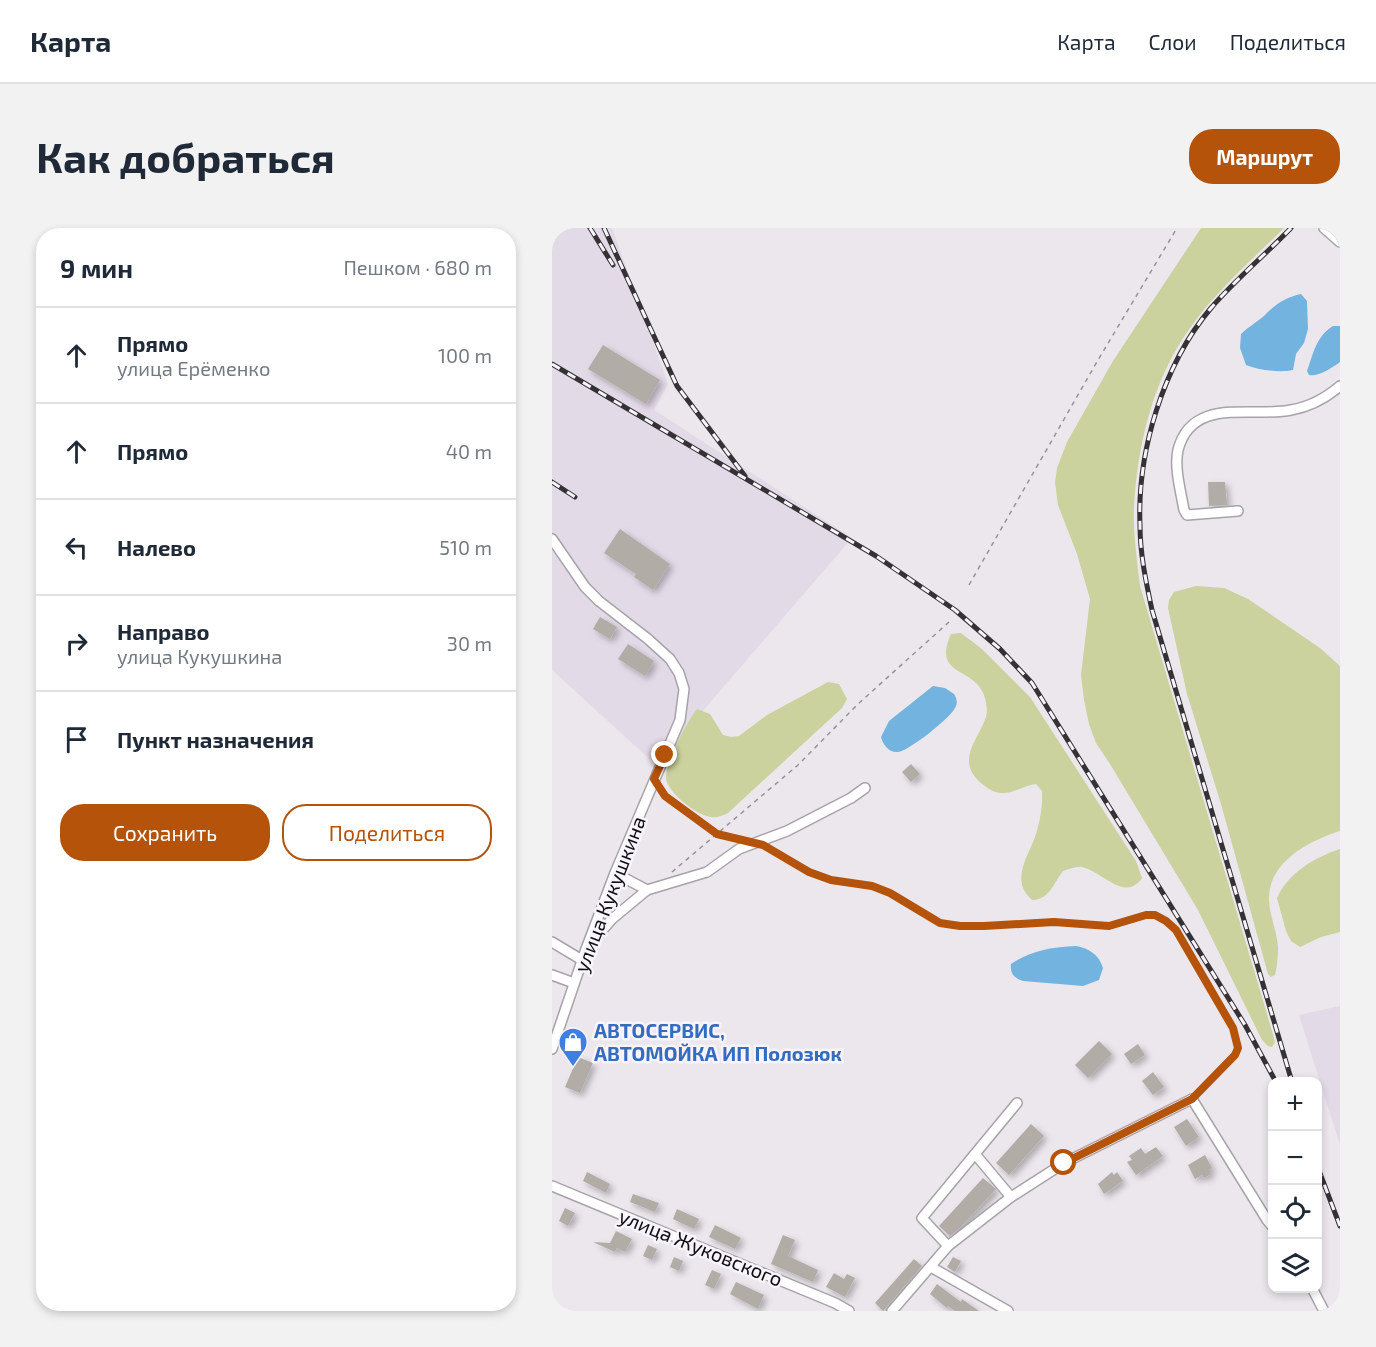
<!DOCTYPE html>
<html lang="ru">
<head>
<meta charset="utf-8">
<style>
  :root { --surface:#fff; --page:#f2f2f3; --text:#1f2937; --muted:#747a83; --line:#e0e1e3; --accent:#b45309 }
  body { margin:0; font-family:"Exo 2",sans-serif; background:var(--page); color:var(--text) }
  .controls { position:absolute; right:18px; bottom:18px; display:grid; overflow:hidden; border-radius:12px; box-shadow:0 3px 9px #0003 }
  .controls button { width:54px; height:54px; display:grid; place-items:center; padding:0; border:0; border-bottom:2px solid var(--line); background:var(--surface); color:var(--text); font:30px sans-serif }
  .stop { position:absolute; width:18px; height:18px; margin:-14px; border:4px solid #b45309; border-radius:50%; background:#fff }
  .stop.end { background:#b45309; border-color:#fff; box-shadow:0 2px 6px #0008 }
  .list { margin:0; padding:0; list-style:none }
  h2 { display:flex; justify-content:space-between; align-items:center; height:78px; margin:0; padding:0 24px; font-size:26px }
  h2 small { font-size:20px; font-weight:400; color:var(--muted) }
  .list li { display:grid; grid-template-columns:39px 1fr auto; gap:18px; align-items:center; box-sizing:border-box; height:96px; padding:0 24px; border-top:2px solid var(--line) }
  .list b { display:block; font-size:22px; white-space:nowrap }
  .list p { margin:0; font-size:20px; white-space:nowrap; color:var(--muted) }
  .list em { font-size:20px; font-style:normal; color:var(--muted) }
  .actions { display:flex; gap:12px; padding:18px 24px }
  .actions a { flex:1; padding:14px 0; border:2px solid var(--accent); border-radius:24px; text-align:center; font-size:21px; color:var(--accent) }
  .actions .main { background:var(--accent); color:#fff }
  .icon { flex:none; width:33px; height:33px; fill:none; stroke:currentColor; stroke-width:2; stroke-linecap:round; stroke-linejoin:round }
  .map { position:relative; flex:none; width:788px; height:1083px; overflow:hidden; border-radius:24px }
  header { display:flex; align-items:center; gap:36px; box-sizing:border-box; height:84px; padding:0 30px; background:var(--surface); border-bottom:2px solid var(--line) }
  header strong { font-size:28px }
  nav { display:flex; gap:33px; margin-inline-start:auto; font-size:21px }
  .intro { display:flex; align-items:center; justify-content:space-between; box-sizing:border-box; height:144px; padding:0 36px }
  h1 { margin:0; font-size:42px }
  .button { padding:15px 27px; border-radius:24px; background:var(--accent); color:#fff; font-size:21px; font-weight:700 }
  main { display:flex; gap:36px; padding:0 36px }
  aside { flex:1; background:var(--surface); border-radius:24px; box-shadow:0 3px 9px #0003 }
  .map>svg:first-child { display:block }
  .built { fill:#e2dae7 }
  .green { fill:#cbd29d }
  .water { fill:#72b3df }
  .building { fill:#b1aca6; filter:url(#shadow) }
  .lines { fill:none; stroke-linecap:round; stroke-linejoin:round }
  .minor-casing { stroke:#a7a3a9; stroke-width:12 }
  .path { stroke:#969398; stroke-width:1.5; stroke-dasharray:4.5 4.5; stroke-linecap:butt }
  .minor { stroke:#fff; stroke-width:9 }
  .rail-casing { stroke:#343235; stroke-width:5 }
  .rail { stroke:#f8f4fb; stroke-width:3; stroke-dasharray:9; stroke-linecap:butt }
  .route { stroke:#b45309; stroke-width:8 }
  .labels { text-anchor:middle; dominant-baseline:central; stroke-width:5; stroke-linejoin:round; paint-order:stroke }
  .street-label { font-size:20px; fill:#0f0e10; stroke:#f8f4fb }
  .shop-label { font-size:20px; font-weight:bold; fill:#366cbe; stroke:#f8f4fb; text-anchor:start }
</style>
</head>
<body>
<header>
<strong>Карта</strong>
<nav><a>Карта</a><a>Слои</a><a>Поделиться</a></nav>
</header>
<div class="intro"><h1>Как добраться</h1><a class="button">Маршрут</a></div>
<main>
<aside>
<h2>9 мин<small>Пешком · 680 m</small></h2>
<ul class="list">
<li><svg class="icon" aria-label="ahead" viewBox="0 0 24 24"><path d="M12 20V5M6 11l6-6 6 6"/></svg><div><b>Прямо</b><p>улица Ерёменко</p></div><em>100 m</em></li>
<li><svg class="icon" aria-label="ahead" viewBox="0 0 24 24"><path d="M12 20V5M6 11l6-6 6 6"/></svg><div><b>Прямо</b></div><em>40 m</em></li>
<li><svg class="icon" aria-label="left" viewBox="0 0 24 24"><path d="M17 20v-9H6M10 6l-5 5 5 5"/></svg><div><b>Налево</b></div><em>510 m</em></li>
<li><svg class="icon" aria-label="right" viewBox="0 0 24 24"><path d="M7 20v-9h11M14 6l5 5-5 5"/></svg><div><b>Направо</b><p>улица Кукушкина</p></div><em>30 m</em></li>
<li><svg class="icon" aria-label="arrive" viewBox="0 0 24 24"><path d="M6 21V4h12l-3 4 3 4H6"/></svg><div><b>Пункт назначения</b></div></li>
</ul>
<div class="actions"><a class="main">Сохранить</a><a>Поделиться</a></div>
</aside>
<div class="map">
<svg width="788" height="1083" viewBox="0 0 788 1083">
  <defs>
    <filter id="shadow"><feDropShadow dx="3.5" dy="3.5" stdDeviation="3" flood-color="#0004"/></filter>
  </defs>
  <rect width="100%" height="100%" fill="#ebe7ed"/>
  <g class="built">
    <polygon points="0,0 60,0 116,156 102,182 300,310 104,537 0,442"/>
    <polygon points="788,778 788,917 747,787"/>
  </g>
  <g class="green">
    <path d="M649 0H732C700 32 664 63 638 100 601 151 585 218 582 280 581 306 585 332 588 358L720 803 723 814 720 819 716 818 710 812 646 682 558 536 544 515 537 496 532 472 529 447 538 371 525 326 506 277 503 254 505 240 515 214 561 133Z"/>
    <path d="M644 358 672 360 696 371 768 420 788 438V603C756 613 715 635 717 673 718 689 725 704 726 719 726 728 725 739 723 747L719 749 716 746 669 576 635 466 616 380 617 372 622 364Z"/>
    <path d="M409 405 430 421 478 469 584 633 590 650C573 675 550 643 530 639 525 638 517 641 511 643 501 655 499 671 480 672 457 652 477 628 484 606 488 593 491 577 490 563L484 556C472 557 462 566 449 565 442 565 434 559 429 555 403 533 426 512 434 489 436 482 434 473 432 467 421 438 380 449 399 406Z"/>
    <path d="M276 454 287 456 295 471 290 480 176 585C170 588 165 590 159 589 145 588 112 562 114 548 115 531 135 494 145 481L158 486 171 507 179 509 187 508 215 487Z"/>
    <path d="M788 621V704L769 709 748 719 739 713 734 703 725 670C737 644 762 630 788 621Z"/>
  </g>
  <g class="water">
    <path d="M749 66 755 73 756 101 752 115 744 126 741 142C727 145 707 142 694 137L688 120 689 106C696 99 705 94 712 88 722 77 734 69 749 66Z"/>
    <path d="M781 98H788V134C780 140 766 149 757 147L755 143C761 127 764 108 781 98Z"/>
    <path d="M381 458 393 460 402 466C405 471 406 475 403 480 398 490 357 523 346 524 337 525 331 517 329 509L337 493Z"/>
    <path d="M524 718C537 720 547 727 551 740L547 752 531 758 471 753C462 750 458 746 459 736 478 723 500 719 524 718Z"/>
  </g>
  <g class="building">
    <polygon points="51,117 108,152 94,176 36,141"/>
    <polygon points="656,254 673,254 675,277 657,278"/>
    <polygon points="68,301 118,336 101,362 82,349 84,346 52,325"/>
    <polygon points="48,389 65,399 58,411 41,401"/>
    <polygon points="76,416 102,433 93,448 66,431"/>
    <polygon points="359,536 368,546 359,554 350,544"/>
    <polygon points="547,813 560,826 536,850 523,837"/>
    <polygon points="586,816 593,827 579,836 572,826"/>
    <polygon points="26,829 41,835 28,865 13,859"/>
    <polygon points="601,844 612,859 601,867 590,853"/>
    <polygon points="635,891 647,909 634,918 622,899"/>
    <polygon points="479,896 492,908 457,947 444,935"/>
    <polygon points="604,919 611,928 584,947 575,934 580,932 577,928 589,920 593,926"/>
    <polygon points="653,927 660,940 657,942 659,946 652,950 650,947 643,951 636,937"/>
    <polygon points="35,944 58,956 54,965 31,953"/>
    <polygon points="560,944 562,947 565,944 571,953 552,966 546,956"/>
    <polygon points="431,950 444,961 409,999 398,1008 387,998"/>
    <polygon points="81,966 107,975 103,984 78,974"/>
    <polygon points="13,980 23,985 16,998 7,993"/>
    <polygon points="125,981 147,991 142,1001 121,991"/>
    <polygon points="163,997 189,1010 183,1021 157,1009"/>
    <polygon points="64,1003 80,1011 73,1024 65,1020 63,1024 41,1014 58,1015"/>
    <polygon points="231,1007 243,1012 236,1028 266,1042 261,1054 219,1036"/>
    <polygon points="96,1017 105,1021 100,1032 91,1028"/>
    <polygon points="122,1029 131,1033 127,1043 118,1039"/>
    <polygon points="401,1029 409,1033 403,1044 395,1039"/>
    <polygon points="362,1031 370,1038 331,1083 323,1075"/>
    <polygon points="160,1042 169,1046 162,1061 153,1057"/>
    <polygon points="282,1045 292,1051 295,1046 303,1050 293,1069 274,1059"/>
    <polygon points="184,1054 212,1067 206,1081 178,1066"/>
    <polygon points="385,1056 409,1074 410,1071 427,1083 403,1083 396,1078 395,1080 378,1066"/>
  </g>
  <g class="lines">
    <g class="minor-casing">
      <g id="minor">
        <polyline points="772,0 788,14"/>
        <path d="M686 283 635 287 632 282C629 264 622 240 626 222 640 168 700 190 739 182 757 179 774 170 788 158"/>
        <polyline points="0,311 33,359 47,373 96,411 118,431 127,445 132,461 128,492 63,645 34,721 0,821"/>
        <polyline points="63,645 95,662"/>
        <polyline points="0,714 30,732"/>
        <polyline points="38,716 60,691 95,662 155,644 187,621 235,603 299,570 313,560"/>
        <polyline points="0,747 22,755"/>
        <polyline points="423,926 459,969"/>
        <polyline points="0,958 283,1075 297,1083"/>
        <polyline points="396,1018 370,990 465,875"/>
        <polyline points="379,1039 456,1083"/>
        <polyline points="760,1060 772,1083"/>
        <polyline points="340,1083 396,1018 459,969 512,935 640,871 715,992 720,998"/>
      </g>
    </g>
    <g class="path">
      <polyline points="417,357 546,132 625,0"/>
      <path d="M109 562C117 575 151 599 165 606 171 609 178 610 184 612"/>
      <path d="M217 621 257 644 279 652 320 658 338 665 388 695 408 698H432L502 694 557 698 594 687H603L614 693 624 702 681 800C685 810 687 817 683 827L647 864"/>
      <polyline points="120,644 246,537 306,476 397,394"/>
    </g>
    <use href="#minor" class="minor"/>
    <g class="rail-casing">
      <g id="rail">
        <polyline points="38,0 61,37"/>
        <polyline points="52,0 125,158 193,248"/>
        <path d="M739 0C713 27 683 52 659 80 611 137 585 224 588 297 588 326 594 354 600 382L740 854"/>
        <polyline points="0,136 324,328 403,382 448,421 480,455 693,797 724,854"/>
        <polyline points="0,254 23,269"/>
        <polyline points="766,940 788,998"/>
      </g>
    </g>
    <use href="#rail" class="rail"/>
  </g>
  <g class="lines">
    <polyline class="route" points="113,527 102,551 113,568 165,606 211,617 257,644 279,652 320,658 338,665 388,695 408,698 432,698 502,694 557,698 594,687 603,687 614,693 624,702 681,800 686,820 683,827 640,871 512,935"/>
  </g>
  <defs>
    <g id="shop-pin" transform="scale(1.5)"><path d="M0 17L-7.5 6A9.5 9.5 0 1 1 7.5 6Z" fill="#3f7fe0" stroke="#f8f4fb"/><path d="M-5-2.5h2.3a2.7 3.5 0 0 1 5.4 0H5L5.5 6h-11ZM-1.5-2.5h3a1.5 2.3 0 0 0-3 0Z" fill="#fff"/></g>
  </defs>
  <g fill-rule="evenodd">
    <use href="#shop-pin" x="21" y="814"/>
  </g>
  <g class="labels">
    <g class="street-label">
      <text transform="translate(57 666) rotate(-69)">улица Кукушкина</text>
      <text transform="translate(149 1019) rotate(22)">улица Жуковского</text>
    </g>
    <g class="shop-label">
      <text x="42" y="802">АВТОСЕРВИС,<tspan x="42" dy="23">АВТОМОЙКА ИП Полозюк</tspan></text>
    </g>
  </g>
</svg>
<div class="controls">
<button>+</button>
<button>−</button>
<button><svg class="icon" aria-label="locate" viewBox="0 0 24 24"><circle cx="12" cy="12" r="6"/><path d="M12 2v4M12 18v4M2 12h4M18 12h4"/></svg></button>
<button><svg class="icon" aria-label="layers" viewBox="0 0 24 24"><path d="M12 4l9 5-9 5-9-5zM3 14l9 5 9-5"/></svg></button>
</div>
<div class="stop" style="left:512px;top:935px"></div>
<div class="stop end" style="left:113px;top:527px"></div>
</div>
</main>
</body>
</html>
